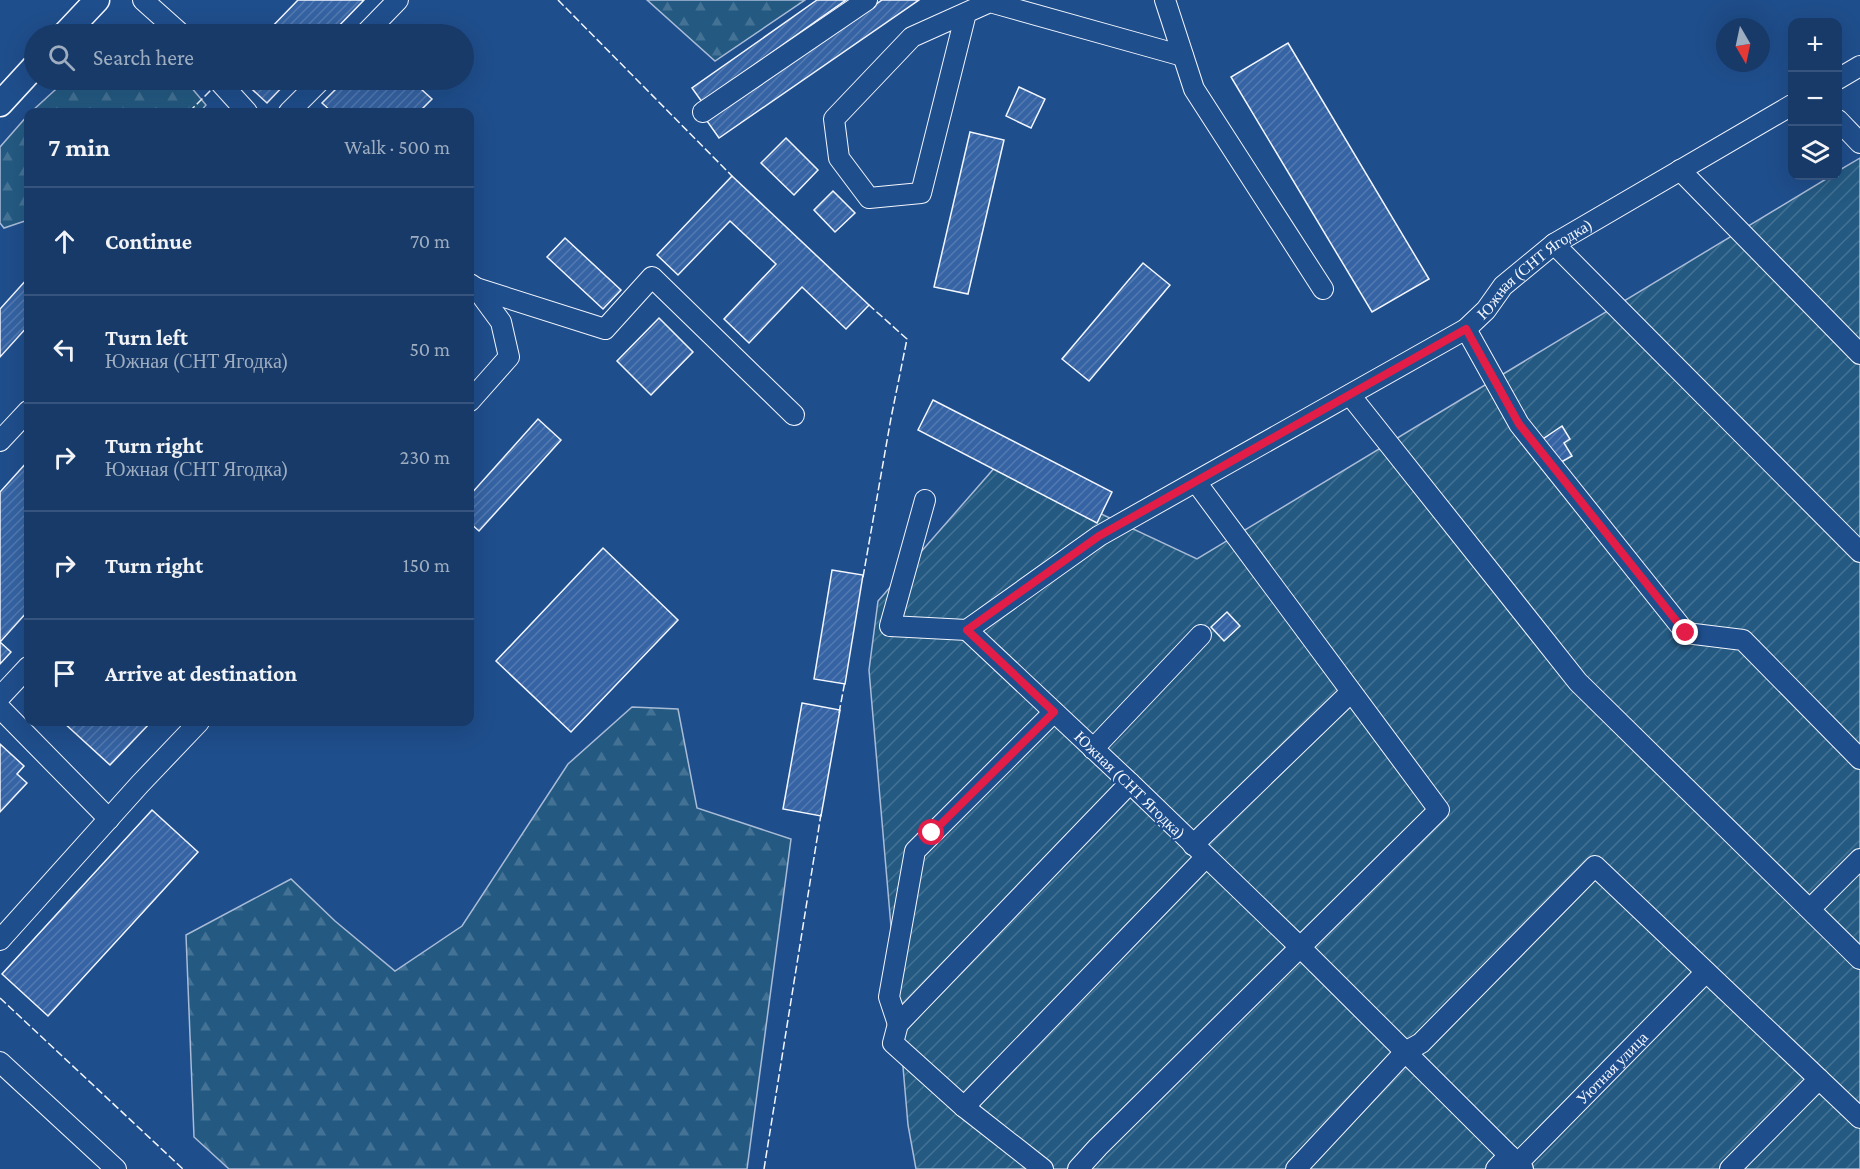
<!DOCTYPE html>
<html lang="en">
<head>
<meta charset="utf-8">
<style>
  :root { --surface:#173a69; --page:#244571; --text:#f1f3f6; --muted:#9eadc0; --line:#36547d }
  body { margin:0; font-family:"Crimson Pro",serif; background:var(--page); color:var(--text) }
  .controls { position:absolute; right:18px; top:18px; display:grid; overflow:hidden; border-radius:12px; box-shadow:0 6px 24px #0002 }
  .controls button { width:54px; height:54px; display:grid; place-items:center; padding:0; border:0; border-bottom:2px solid var(--line); background:var(--surface); color:var(--text); font:30px sans-serif }
  .compass { position:absolute; left:1716px; top:18px; width:54px; height:54px; border-radius:50%; background:var(--surface); box-shadow:0 6px 24px #0002; rotate:171deg }
  .stop { position:absolute; width:18px; height:18px; margin:-14px; border:4px solid #e11d48; border-radius:50%; background:#fff }
  .stop.end { background:#e11d48; border-color:#fff; box-shadow:0 2px 6px #0008 }
  .list { margin:0; padding:0; list-style:none }
  h2 { display:flex; justify-content:space-between; align-items:center; height:78px; margin:0; padding:0 24px; font-size:26px }
  h2 small { font-size:20px; font-weight:400; color:var(--muted) }
  .list li { display:grid; grid-template-columns:39px 1fr auto; gap:18px; align-items:center; box-sizing:border-box; height:108px; padding:0 24px; border-top:2px solid var(--line) }
  .list b { display:block; font-size:22px; white-space:nowrap }
  .list p { margin:0; font-size:20px; white-space:nowrap; color:var(--muted) }
  .list em { font-size:20px; font-style:normal; color:var(--muted) }
  .icon { flex:none; width:33px; height:33px; fill:none; stroke:currentColor; stroke-width:2; stroke-linecap:round; stroke-linejoin:round }
  .map { position:relative; flex:none; width:1860px; height:1169px; overflow:hidden }
  .search { position:absolute; background:var(--surface); box-shadow:0 6px 24px #0002; left:24px; top:24px; width:450px; height:66px; display:flex; align-items:center; gap:15px; box-sizing:border-box; padding:0 21px; border-radius:33px; color:var(--muted); font-size:22px }
  .panel { position:absolute; background:var(--surface); box-shadow:0 6px 24px #0002; left:24px; top:108px; width:450px; height:618px; border-radius:12px }
  .map>svg:first-child { display:block }
  .forest { fill:url(#forest-firs); stroke:#a8bbd7; stroke-width:1.5 }
  .garden { fill:url(#garden-furrows); stroke:#a8bbd7; stroke-width:1.5 }
  .building { fill:url(#building-hatch); stroke:#f2f6ff; stroke-width:1.5 }
  .lines { fill:none; stroke-linecap:round; stroke-linejoin:round }
  .minor-casing { stroke:#f2f6ff; stroke-width:22 }
  .major-casing { stroke:#f2f6ff; stroke-width:27 }
  .minor { stroke:#1f4e8c; stroke-width:20 }
  .major { stroke:#1f4e8c; stroke-width:24 }
  .fence { stroke:#f2f6ff; stroke-width:1.5; stroke-dasharray:8 3; stroke-linecap:butt }
  .route { stroke:#e11d48; stroke-width:8 }
  .labels { text-anchor:middle; dominant-baseline:central; stroke-width:4.5; stroke-linejoin:round; paint-order:stroke }
  .street-label { font-size:16px; fill:#f2f6ff; stroke:#1f4e8c }
</style>
</head>
<body>
<div class="map">
<svg width="1860" height="1169" viewBox="0 0 1860 1169">
  <defs>
    <pattern id="forest-firs" width="22" height="20" patternUnits="userSpaceOnUse" patternTransform="scale(1.5)"><rect width="22" height="20" fill="#245a82"/><path d="M5 1l3.5 6h-7zM16 11l3.5 6h-7z" fill="#447295"/></pattern>
    <pattern id="garden-furrows" width="10" height="10" patternUnits="userSpaceOnUse" patternTransform="scale(1.5)"><rect width="10" height="10" fill="#245a82"/><path d="M-1 1l2-2M0 10L10 0M9 11l2-2" fill="none" stroke="#447295"/></pattern>
    <pattern id="building-hatch" width="6" height="6" patternUnits="userSpaceOnUse" patternTransform="scale(1.5)"><rect width="6" height="6" fill="#3563a3"/><path d="M-1 1l2-2M0 6l6-6M5 7l2-2" fill="none" stroke="#537ab1"/></pattern>
  </defs>
  <rect width="100%" height="100%" fill="#1f4e8c"/>
  <g class="forest">
    <polygon points="647,0 805,0 715,61"/>
    <polygon points="66,80 185,80 206,105 200,112 31,112"/>
    <polygon points="28,115 28,220 4,228 0,223 0,147"/>
    <polygon points="632,707 678,709 697,808 791,839 747,1169 229,1169 194,1137 186,935 291,879 335,921 395,971 462,926 568,764"/>
  </g>
  <polygon class="garden" points="1860,158 1860,1169 916,1169 908,1125 869,670 878,601 997,465 1197,559 1831,176 1838,176 1838,171"/>
  <g class="building">
    <polygon points="298,0 364,0 331,34 265,34"/>
    <polygon points="817,0 846,0 702,102 692,88"/>
    <polygon points="882,0 919,0 719,138 707,121"/>
    <polygon points="1288,43 1429,279 1372,312 1231,77"/>
    <polygon points="242,80 289,80 267,103"/>
    <polygon points="345,80 411,80 432,99 419,112 332,112 322,103"/>
    <polygon points="1019,87 1045,99 1031,128 1006,116"/>
    <polygon points="970,132 1004,140 968,294 934,287"/>
    <polygon points="786,138 818,170 794,195 761,163"/>
    <polygon points="732,176 869,305 846,329 802,287 749,343 724,319 776,264 730,221 678,275 657,255"/>
    <polygon points="833,191 855,213 835,232 814,210"/>
    <polygon points="565,238 621,290 603,309 547,257"/>
    <polygon points="1143,263 1170,285 1089,381 1062,359"/>
    <polygon points="28,278 28,326 0,357 0,309"/>
    <polygon points="659,318 693,352 651,395 617,361"/>
    <polygon points="933,400 1112,492 1097,523 918,430"/>
    <polygon points="538,419 561,440 479,531 470,523 470,495"/>
    <polygon points="1562,426 1570,439 1564,443 1572,456 1556,465 1540,441"/>
    <polygon points="28,461 28,611 0,642 11,652 0,664 0,492"/>
    <polygon points="603,548 678,620 571,732 496,661"/>
    <polygon points="832,570 863,575 845,684 814,679"/>
    <polygon points="1227,612 1240,626 1224,641 1211,627"/>
    <polygon points="802,703 840,710 821,816 783,809"/>
    <polygon points="63,722 151,722 110,765"/>
    <polygon points="0,744 24,766 17,774 27,783 0,812"/>
    <polygon points="152,810 198,852 48,1016 2,974"/>
  </g>
  <g class="lines">
    <g class="minor-casing">
      <g id="minor">
        <polyline points="143,0 181,34"/>
        <polyline points="1165,0 1194,89 1323,289"/>
        <polyline points="966,13 921,193 869,198 839,158 834,119 912,37 990,2 1183,56"/>
        <polyline points="365,34 398,0"/>
        <polyline points="1838,79 1860,66"/>
        <polyline points="218,80 247,112"/>
        <polyline points="289,112 321,80"/>
        <polyline points="703,112 867,0"/>
        <polyline points="1838,120 1860,143"/>
        <polyline points="1680,170 1860,354"/>
        <polyline points="1554,244 1860,552"/>
        <polyline points="470,284 476,288 605,329 652,277 794,415"/>
        <polyline points="1466,329 1519,424 1686,633 1743,640 1860,759"/>
        <polyline points="1350,395 1578,682 1860,959"/>
        <polyline points="470,401 509,357 501,322 476,288"/>
        <polyline points="0,441 28,411"/>
        <polyline points="925,500 890,626 967,630"/>
        <polyline points="0,697 28,667"/>
        <polyline points="0,708 109,819"/>
        <polyline points="1093,749 1201,635"/>
        <polyline points="1193,845 1351,692"/>
        <polyline points="1810,909 1860,859"/>
        <polyline points="0,940 140,784 199,722"/>
        <polyline points="898,1024 889,997 915,851 1054,712"/>
        <polyline points="0,1062 116,1169"/>
        <polyline points="964,1107 1206,857"/>
        <path id="s1" d="M1517 1164 1706 972"/>
        <polyline points="1043,1169 964,1107 893,1043 898,1024 1130,783"/>
        <polyline points="1078,1169 1098,1147 1439,810 1196,482"/>
        <polyline points="1296,1169 1405,1052 1421,1043 1595,866 1860,1118"/>
        <polyline points="1496,1169 1509,1155"/>
        <path id="s2" d="M1523 1169 1300 947 1130 783 967 630 1099 536 1466 329 1486 310 1503 286 1554 244 1792 105"/>
        <polyline points="1730,1169 1819,1079"/>
      </g>
    </g>
    <g class="major-casing">
      <g id="major">
        <polyline points="65,34 97,0"/>
        <polyline points="0,104 34,67"/>
      </g>
    </g>
    <use href="#minor" class="minor"/>
    <use href="#major" class="major"/>
    <g class="fence">
      <polyline points="558,0 732,176"/>
      <polyline points="189,112 215,86"/>
      <polyline points="863,577 891,418 907,339 869,305"/>
      <polyline points="839,713 845,681"/>
      <polyline points="0,998 183,1169"/>
      <polyline points="764,1169 821,814"/>
    </g>
  </g>
  <g class="lines">
    <polyline class="route" points="932,833 1054,712 967,630 1099,536 1466,329 1519,424 1686,633"/>
  </g>
  <g class="labels">
    <g class="street-label">
      <text stroke="none"><textPath href="#s2" startOffset="1450">Южная (СНТ Ягодка)</textPath></text>
      <text transform="translate(1130 785) rotate(44)">Южная (СНТ Ягодка)</text>
      <text stroke="none"><textPath href="#s1" startOffset="135">Уютная улица</textPath></text>
    </g>
  </g>
</svg>
<div class="controls">
<button>+</button>
<button>−</button>
<button><svg class="icon" aria-label="layers" viewBox="0 0 24 24"><path d="M12 4l9 5-9 5-9-5zM3 14l9 5 9-5"/></svg></button>
</div>
<svg class="compass" viewBox="-18 -18 36 36"><path d="M0-13l5 13h-10z" fill="#e53935"/><path d="M0 13l5-13h-10z" fill="#9eadc0"/></svg>
<div class="stop" style="left:932px;top:833px"></div>
<div class="stop end" style="left:1686px;top:633px"></div>
<div class="search"><svg class="icon" aria-label="search" viewBox="0 0 24 24"><circle cx="10" cy="10" r="6"/><path d="M15 15l6 6"/></svg>Search here</div>
<section class="panel">
<h2>7 min<small>Walk · 500 m</small></h2>
<ul class="list">
<li><svg class="icon" aria-label="ahead" viewBox="0 0 24 24"><path d="M12 20V5M6 11l6-6 6 6"/></svg><div><b>Continue</b></div><em>70 m</em></li>
<li><svg class="icon" aria-label="left" viewBox="0 0 24 24"><path d="M17 20v-9H6M10 6l-5 5 5 5"/></svg><div><b>Turn left</b><p>Южная (СНТ Ягодка)</p></div><em>50 m</em></li>
<li><svg class="icon" aria-label="right" viewBox="0 0 24 24"><path d="M7 20v-9h11M14 6l5 5-5 5"/></svg><div><b>Turn right</b><p>Южная (СНТ Ягодка)</p></div><em>230 m</em></li>
<li><svg class="icon" aria-label="right" viewBox="0 0 24 24"><path d="M7 20v-9h11M14 6l5 5-5 5"/></svg><div><b>Turn right</b></div><em>150 m</em></li>
<li><svg class="icon" aria-label="arrive" viewBox="0 0 24 24"><path d="M6 21V4h12l-3 4 3 4H6"/></svg><div><b>Arrive at destination</b></div></li>
</ul>
</section>
</div>
</body>
</html>
